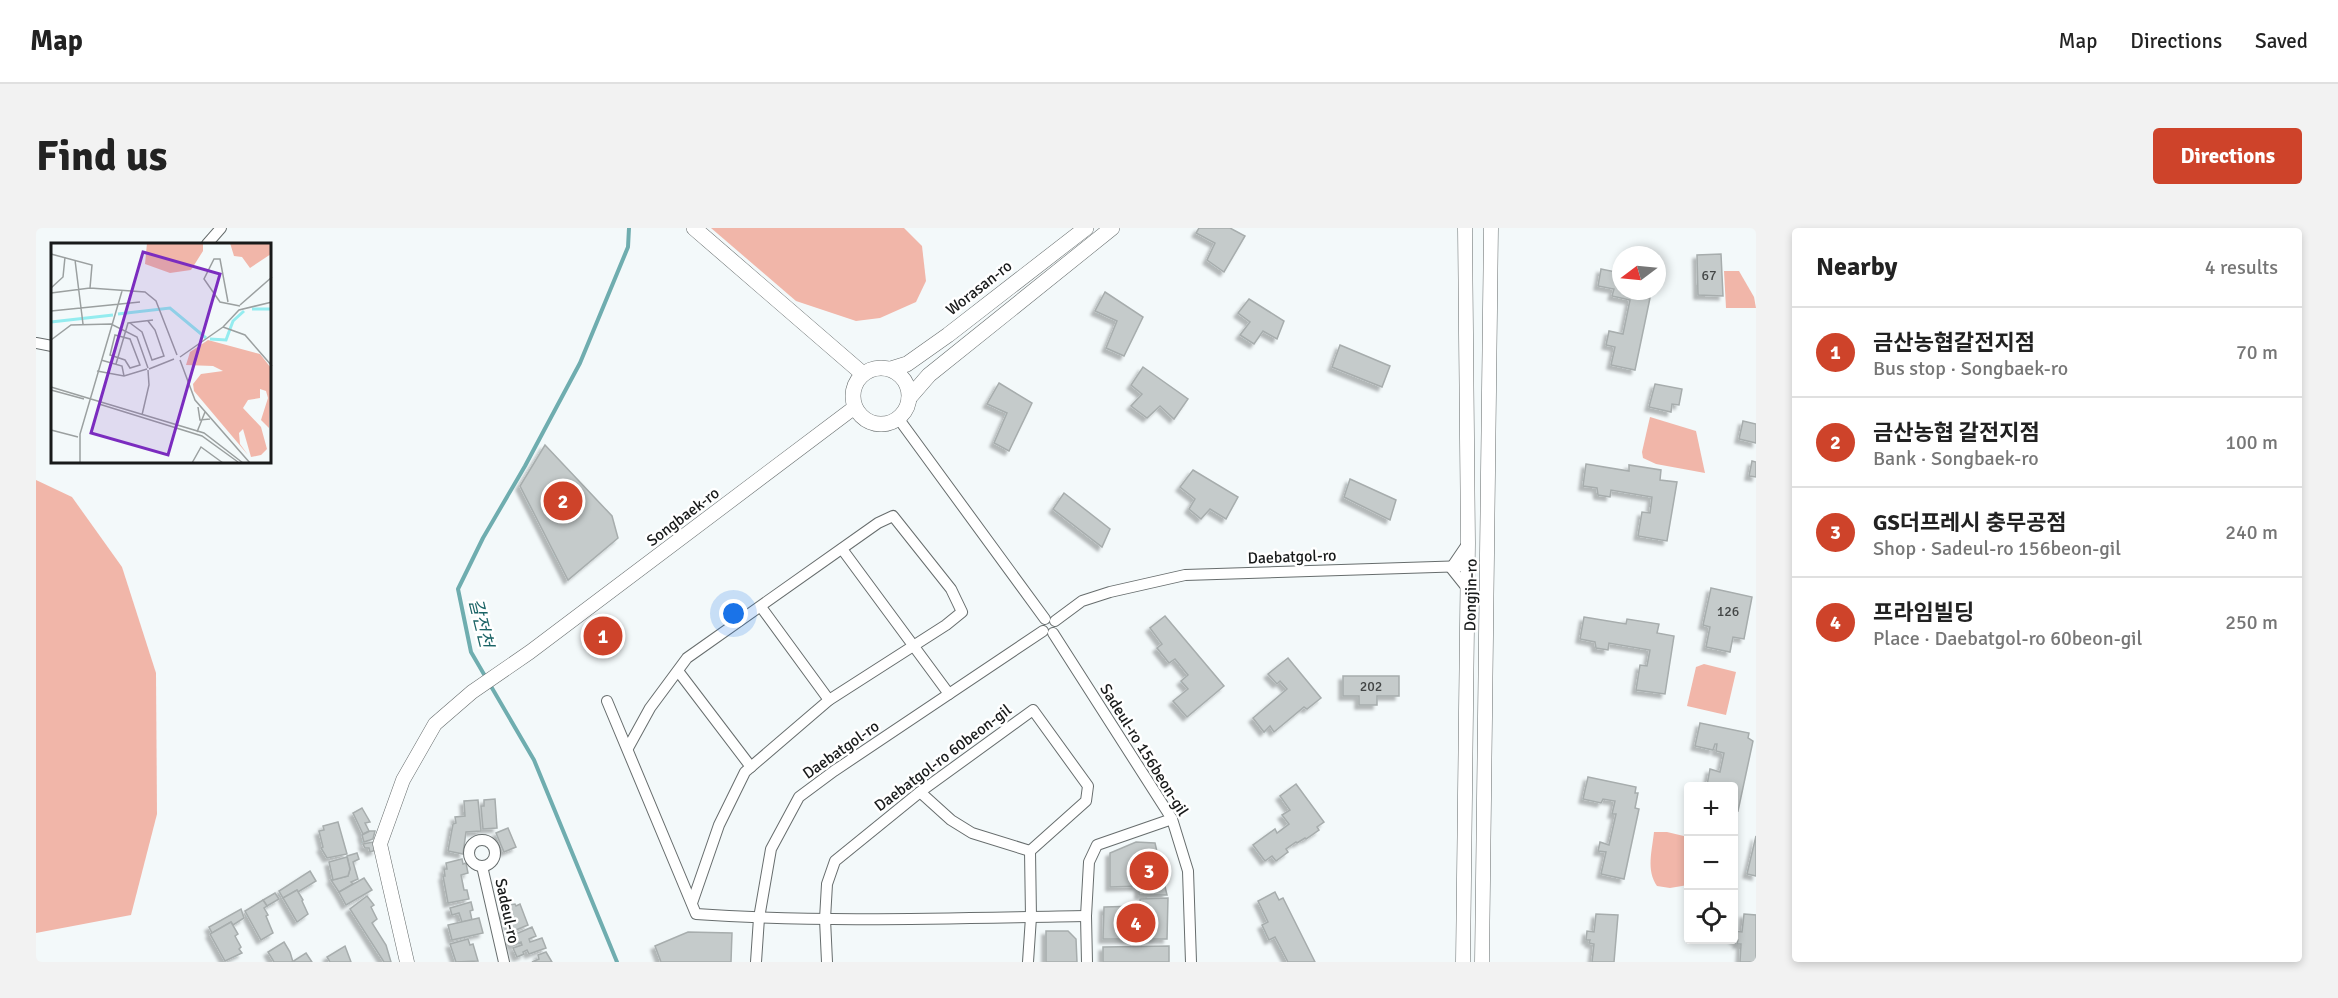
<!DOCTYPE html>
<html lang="en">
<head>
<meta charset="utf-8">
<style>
  :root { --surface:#fff; --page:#f2f2f2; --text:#222; --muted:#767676; --line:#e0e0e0; --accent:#ce432a }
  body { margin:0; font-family:Signika,"Noto Sans KR",sans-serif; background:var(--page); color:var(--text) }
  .controls { position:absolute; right:18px; bottom:18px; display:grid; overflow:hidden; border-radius:6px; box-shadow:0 3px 9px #0003 }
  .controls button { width:54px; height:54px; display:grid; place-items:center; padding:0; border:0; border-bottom:2px solid var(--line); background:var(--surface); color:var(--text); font:30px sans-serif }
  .compass { position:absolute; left:1576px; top:18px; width:54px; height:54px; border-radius:50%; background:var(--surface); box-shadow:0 3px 9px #0003; rotate:254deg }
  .you { position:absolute; left:698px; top:386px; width:21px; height:21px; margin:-15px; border:4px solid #fff; border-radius:50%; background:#1a73e8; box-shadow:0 0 0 9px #1a73e833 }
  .badge { display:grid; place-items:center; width:39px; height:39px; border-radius:50%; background:var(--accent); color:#fff; font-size:20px; font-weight:700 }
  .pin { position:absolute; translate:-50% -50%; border:3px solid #fff; box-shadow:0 2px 6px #0006 }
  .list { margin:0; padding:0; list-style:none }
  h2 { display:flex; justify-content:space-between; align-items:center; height:78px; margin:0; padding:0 24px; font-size:26px }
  h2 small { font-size:20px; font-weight:400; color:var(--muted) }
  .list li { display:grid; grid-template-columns:39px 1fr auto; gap:18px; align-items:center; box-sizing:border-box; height:90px; padding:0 24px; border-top:2px solid var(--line) }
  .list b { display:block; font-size:22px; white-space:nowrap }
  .list p { margin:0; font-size:20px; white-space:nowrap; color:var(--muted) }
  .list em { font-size:20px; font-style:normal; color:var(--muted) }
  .icon { flex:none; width:33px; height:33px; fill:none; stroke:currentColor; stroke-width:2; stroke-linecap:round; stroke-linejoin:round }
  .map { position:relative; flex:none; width:1720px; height:734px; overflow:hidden; border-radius:6px }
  header { display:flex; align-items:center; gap:36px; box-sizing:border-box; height:84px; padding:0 30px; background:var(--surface); border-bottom:2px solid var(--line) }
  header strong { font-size:28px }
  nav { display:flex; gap:33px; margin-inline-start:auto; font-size:21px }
  .intro { display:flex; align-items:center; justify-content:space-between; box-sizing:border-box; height:144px; padding:0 36px }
  h1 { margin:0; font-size:42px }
  .button { padding:15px 27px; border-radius:6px; background:var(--accent); color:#fff; font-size:21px; font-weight:700 }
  main { display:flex; gap:36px; padding:0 36px }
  aside { flex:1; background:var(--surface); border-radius:6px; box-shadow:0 3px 9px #0003 }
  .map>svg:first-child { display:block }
  .green { fill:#f1b6a9 }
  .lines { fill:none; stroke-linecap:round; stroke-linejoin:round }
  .stream { stroke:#6fadaf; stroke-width:4 }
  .building { fill:#c5cbcb; stroke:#a7adad; stroke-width:1.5; filter:url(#shadow) }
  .minor-casing { stroke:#676d6d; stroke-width:12 }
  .tertiary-casing { stroke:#676d6d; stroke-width:15 }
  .secondary-casing { stroke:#676d6d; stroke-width:16 }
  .minor { stroke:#fff; stroke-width:10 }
  .tertiary { stroke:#fff; stroke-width:14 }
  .secondary { stroke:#fff; stroke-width:15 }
  .labels { text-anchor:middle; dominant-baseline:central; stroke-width:5; stroke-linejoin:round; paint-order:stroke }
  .number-label { font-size:14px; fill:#434646 }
  .street-label { font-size:16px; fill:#181a1a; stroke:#fff }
  .water-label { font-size:18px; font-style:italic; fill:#1b6466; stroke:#fff }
  .inset-river { fill:none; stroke:#94ecef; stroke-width:3 }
  .inset-road { fill:none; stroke:#9ba0a0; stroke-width:1.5 }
  .view { fill:#7b2cbf; fill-opacity:0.15; stroke:#7b2cbf; stroke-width:3 }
  .inset-edge { fill:none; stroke:#181a1a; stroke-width:3 }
</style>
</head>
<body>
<header>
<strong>Map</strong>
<nav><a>Map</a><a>Directions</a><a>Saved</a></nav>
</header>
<div class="intro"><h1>Find us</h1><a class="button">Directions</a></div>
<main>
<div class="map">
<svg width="1720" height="734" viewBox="0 0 1720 734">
  <defs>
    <filter id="shadow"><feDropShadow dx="-4" dy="4" stdDeviation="1.5" flood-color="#0004"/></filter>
  </defs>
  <rect width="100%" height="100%" fill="#f3f9fa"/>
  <g class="green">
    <polygon points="675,0 868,0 886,18 890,53 880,74 844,90 820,93 760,73"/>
    <polygon points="1688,43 1703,43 1718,69 1720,80 1690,80"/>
    <polygon points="1614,189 1660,203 1669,245 1620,236 1607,230 1606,224"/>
    <polygon points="0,252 36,269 86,339 120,445 121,586 95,687 0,705"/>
    <polygon points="1668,436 1700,444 1690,487 1651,478 1660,439"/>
    <path d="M1618 604H1631L1652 609V657L1634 660 1621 658C1610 642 1616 623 1618 604Z"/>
  </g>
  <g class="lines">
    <polyline class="stream" points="581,734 498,532 435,424 422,361 447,310 489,238 544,135 592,19 593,0"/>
  </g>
  <g class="building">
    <polygon points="1163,0 1194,0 1209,8 1188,44 1171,32 1179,15 1160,5"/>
    <polygon points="1685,26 1687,68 1662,67 1661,27"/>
    <polygon points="1565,41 1585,45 1585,63 1612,63 1610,69 1614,70 1599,142 1575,137 1579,119 1570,117 1573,103 1587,106 1594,72 1576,68 1578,61 1562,58"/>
    <polygon points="1069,64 1107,89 1088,128 1070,120 1081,93 1059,83"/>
    <polygon points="1213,71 1248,93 1241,111 1227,103 1218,116 1204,107 1214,94 1202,85"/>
    <polygon points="1304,117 1354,138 1346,159 1296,139"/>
    <polygon points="1107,139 1152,171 1138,191 1124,178 1111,190 1095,178 1106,166 1095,157"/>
    <polygon points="963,155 996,175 973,223 958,215 971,185 951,176"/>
    <polygon points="1619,156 1646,161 1643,177 1636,176 1635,184 1613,179"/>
    <polygon points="1707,193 1720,196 1720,215 1703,211"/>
    <polygon points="509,217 576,288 582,310 532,352 484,258"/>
    <polygon points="1716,233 1720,234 1720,249 1713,248"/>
    <polygon points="1550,236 1593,243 1593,237 1625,242 1624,252 1641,254 1631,313 1602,308 1606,284 1614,285 1616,269 1575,262 1574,269 1562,267 1561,260 1547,258"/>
    <polygon points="1157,242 1202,269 1190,291 1174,281 1165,291 1153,281 1159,271 1144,259"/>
    <polygon points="1314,251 1360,272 1354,292 1308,269"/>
    <polygon points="1028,265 1074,301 1066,319 1017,281"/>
    <polygon points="1675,360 1716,369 1708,411 1697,409 1694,424 1670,419 1674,399 1667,397"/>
    <polygon points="1129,388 1188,458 1151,489 1137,473 1152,461 1145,453 1152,447 1139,431 1133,435 1121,420 1126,416 1114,400"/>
    <polygon points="1548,389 1590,396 1591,391 1623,396 1621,405 1638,408 1629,466 1600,462 1604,437 1611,438 1614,422 1573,415 1572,422 1560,420 1559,414 1544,411"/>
    <polygon points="1252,430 1285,470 1271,481 1268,479 1238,504 1234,498 1228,504 1217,490 1251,461 1244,453 1241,456 1232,446"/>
    <polygon points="1307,448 1363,448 1363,468 1341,468 1341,477 1323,477 1323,468 1307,468"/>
    <polygon points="1664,495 1713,505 1712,510 1717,513 1702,583 1698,582 1698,558 1671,557 1674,541 1684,544 1688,525 1680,523 1681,516 1679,516 1677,522 1659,518"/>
    <polygon points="1552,549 1600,559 1599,565 1602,565 1599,580 1603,581 1588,651 1565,646 1570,624 1562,623 1564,614 1573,617 1580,586 1576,586 1579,573 1567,571 1565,575 1547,571"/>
    <polygon points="1260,556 1288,594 1281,599 1283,602 1270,611 1269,610 1261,615 1260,614 1250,621 1252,624 1240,633 1236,628 1229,633 1217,617 1239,601 1241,605 1253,596 1246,587 1254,582 1244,568"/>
    <polygon points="459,571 461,600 447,601 445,578 448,578 448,572"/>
    <polygon points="442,572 445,603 430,604 427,626 412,623 417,596 420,595 419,589 429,588 428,573"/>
    <polygon points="326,580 334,594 329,595 333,603 327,606 317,585"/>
    <polygon points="302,594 311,626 291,630 285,620 287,619 283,603 288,602 287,598"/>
    <polygon points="472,600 480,619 468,624 460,605"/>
    <polygon points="334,603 339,603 337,611 328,614 326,607"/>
    <polygon points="1720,608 1720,648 1711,646"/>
    <polygon points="337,614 340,622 334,624 333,620 329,620 327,616"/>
    <polygon points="1100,614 1119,615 1131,667 1103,667 1103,658 1074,659 1074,625"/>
    <polygon points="321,625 323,631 317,634 322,651 315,654 317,656 303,664 295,652 312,648 314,641 311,628"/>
    <polygon points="311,629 314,641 312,648 297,652 293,634"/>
    <polygon points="426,631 427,636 430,635 432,645 425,647 428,662 431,662 433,671 412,675 407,648 409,648 408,641 411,641 410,635"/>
    <polygon points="274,643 280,653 262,664 261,662 247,670 243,663"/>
    <polygon points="328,650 336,662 310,677 303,664"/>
    <polygon points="261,662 267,672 266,673 272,686 261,694 247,670"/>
    <polygon points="1239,664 1243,672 1247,670 1279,734 1252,734 1239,709 1233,712 1226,697 1232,694 1222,673"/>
    <polygon points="239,665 243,671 231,678 227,672"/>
    <polygon points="331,668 338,677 335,679 341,691 336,695 350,717 355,734 348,734 314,681"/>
    <polygon points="1132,670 1131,711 1067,711 1068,679 1104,678 1104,671"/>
    <polygon points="227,672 231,678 228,680 232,687 230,688 237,705 225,712 209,683"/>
    <polygon points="435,674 437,682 434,683 436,692 426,694 423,685 416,687 414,680"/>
    <polygon points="479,676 480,678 484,676 492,697 475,704 467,683 475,680 473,677"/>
    <polygon points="205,681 208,690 197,697 195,694 176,705 173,699"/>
    <polygon points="1560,686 1582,687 1578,734 1556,734 1558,716 1553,715 1554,712 1550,712 1551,703 1558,704"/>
    <polygon points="1708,686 1720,687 1720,734 1704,734 1705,716 1701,716 1702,712 1698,712 1698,703 1706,704"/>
    <polygon points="443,690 447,705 416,712 412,697"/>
    <polygon points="195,694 202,706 199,708 205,719 203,721 206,725 189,733 174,706"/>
    <polygon points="496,699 500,708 493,711 494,714 506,710 510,720 493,726 491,722 487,724 488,726 481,729 477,720 486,717 485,714 476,718 473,709"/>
    <polygon points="1010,703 1032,703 1040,711 1041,734 1010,734"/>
    <polygon points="652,704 696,705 695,734 625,734 619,718"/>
    <polygon points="432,711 434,717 437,716 442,733 420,734 414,716"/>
    <polygon points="248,714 254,724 257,734 238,734 232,724"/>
    <polygon points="309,718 315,734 294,734 291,729"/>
    <polygon points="1133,718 1133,734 1067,734 1067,719"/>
    <polygon points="510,724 516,734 496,734 503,731 502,727"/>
    <polygon points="270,725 276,734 256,734"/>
  </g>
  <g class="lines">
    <g class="minor-casing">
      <g id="minor">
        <polyline points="171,16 185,0"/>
        <polyline points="0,115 16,118"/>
        <polyline points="862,190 1009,391"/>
        <polyline points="806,321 913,466"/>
        <polyline points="1431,360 1415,340 1432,315"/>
        <polyline points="725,379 793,472"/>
        <polyline points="1019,393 1046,373 1074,364 1149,347 1431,338"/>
        <polyline points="1017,405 1136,591 1152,643 1155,734"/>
        <polyline points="642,443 715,539"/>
        <path d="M571 473 660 686C790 695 920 690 1050 688"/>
        <polyline points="592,520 614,480 651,430 842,295 857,288 915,361 926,384 910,397 793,472 709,544 683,597 656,675"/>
        <polyline points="884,564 915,592 936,605 994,623"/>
        <circle cx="446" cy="625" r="13"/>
        <polyline points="446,638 468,734"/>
        <polyline points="720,734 723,690 735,621 763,569 798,543 1007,403"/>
        <polyline points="791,734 789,691 791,656 799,633 884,564 997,482 1052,558 1050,573 994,623 995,689 992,734"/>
        <polyline points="1051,734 1050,688 1053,634 1061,617 1136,591"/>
      </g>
    </g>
    <g class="tertiary-casing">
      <g id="tertiary">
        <polyline points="371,734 344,616 367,552 399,496 436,464 494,424 819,179"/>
        <polyline points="1427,734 1432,315 1429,0"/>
        <polyline points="1446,734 1455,0"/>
      </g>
    </g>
    <g class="secondary-casing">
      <g id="secondary">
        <polyline points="658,0 827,146"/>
        <circle cx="845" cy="168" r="28"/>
        <polyline points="855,141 871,136 912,107 1050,0"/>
        <polyline points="873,170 893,147 1076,0"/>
      </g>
    </g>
    <use href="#minor" class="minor"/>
    <use href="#tertiary" class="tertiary"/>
    <use href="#secondary" class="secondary"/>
  </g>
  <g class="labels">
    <g class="number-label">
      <text x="1673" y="47">67</text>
      <text x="1692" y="383">126</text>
      <text x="1335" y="458">202</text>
    </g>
    <g class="street-label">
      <text transform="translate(943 60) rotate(-38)">Worasan-ro</text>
      <text transform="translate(647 289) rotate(-37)">Songbaek-ro</text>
      <text transform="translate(1256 329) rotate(-2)">Daebatgol-ro</text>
      <text transform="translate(1435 367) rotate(-89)">Dongjin-ro</text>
      <text transform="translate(805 522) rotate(-35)">Daebatgol-ro</text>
      <text transform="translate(1108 522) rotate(58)">Sadeul-ro 156beon-gil</text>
      <text transform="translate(907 530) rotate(-37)">Daebatgol-ro 60beon-gil</text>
      <text transform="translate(471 683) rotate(78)">Sadeul-ro</text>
    </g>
    <g class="water-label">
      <text transform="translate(445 395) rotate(76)">갈전천</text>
    </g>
  </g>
  <g transform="translate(15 15)">
    <rect width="220" height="220" fill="#f3f9fa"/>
    <path d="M96 0H152V8L140 27 119 30 94 21ZM179 0H220V11L199 25 191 14 183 13ZM157 97 209 111 220 125 218 185 210 177 217 155 215 148 209 146V155L197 157 192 165 210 184 216 206 210 212 200 214 192 186 188 190 189 201 197 212 143 148 142 141 150 131 172 128 162 123 135 122 139 109Z" fill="#f1b6a9"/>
    <path class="inset-river" d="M201 66H221M67 71 119 65 155 95M0 79 62 72M159 96 175 97 182 78 193 68"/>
    <path class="inset-road" d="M0 11 41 22 39 45M24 17 32 81M0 45 12 34 14 14M0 50 39 45 94 49 105 58 126 112M177 59 169 16H163L153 36 169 59 189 63M189 62 221 34M0 68 89 59M79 80 91 89 101 117 113 113 104 87 97 78M172 84 194 92 221 123M64 92 79 96 89 122 79 125 74 117 59 112ZM0 97 20 82 60 81 86 94 97 125M129 114 172 84 188 67 221 59M50 117 71 123 73 133M129 117 144 157 199 220M65 121 77 80 102 77M98 126 123 116M46 128 73 133 96 126M0 144 153 190 192 220M0 147 33 156M48 161 151 193 187 219M147 164 149 177 159 176M91 172 98 142 97 127M0 187 27 194M146 189 154 169M29 220V191L71 48M141 220 150 204 172 220"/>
    <path class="view" d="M92 9 169 31 117 212 40 190Z"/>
    <rect width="220" height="220" class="inset-edge"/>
  </g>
</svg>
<div class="controls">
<button>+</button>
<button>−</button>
<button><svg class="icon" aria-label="locate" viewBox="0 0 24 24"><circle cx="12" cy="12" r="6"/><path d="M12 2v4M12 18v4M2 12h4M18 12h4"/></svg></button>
</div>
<svg class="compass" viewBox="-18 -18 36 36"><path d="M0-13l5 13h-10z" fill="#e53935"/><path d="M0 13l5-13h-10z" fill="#767676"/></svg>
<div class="you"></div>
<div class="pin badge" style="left:567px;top:408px">1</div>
<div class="pin badge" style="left:527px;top:273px">2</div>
<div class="pin badge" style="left:1113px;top:643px">3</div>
<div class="pin badge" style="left:1100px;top:695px">4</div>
</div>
<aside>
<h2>Nearby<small>4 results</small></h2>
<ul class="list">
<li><span class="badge">1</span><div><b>금산농협갈전지점</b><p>Bus stop · Songbaek-ro</p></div><em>70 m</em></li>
<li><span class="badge">2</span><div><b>금산농협 갈전지점</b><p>Bank · Songbaek-ro</p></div><em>100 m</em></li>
<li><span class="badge">3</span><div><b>GS더프레시 충무공점</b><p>Shop · Sadeul-ro 156beon-gil</p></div><em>240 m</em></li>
<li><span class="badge">4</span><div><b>프라임빌딩</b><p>Place · Daebatgol-ro 60beon-gil</p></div><em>250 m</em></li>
</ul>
</aside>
</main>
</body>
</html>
